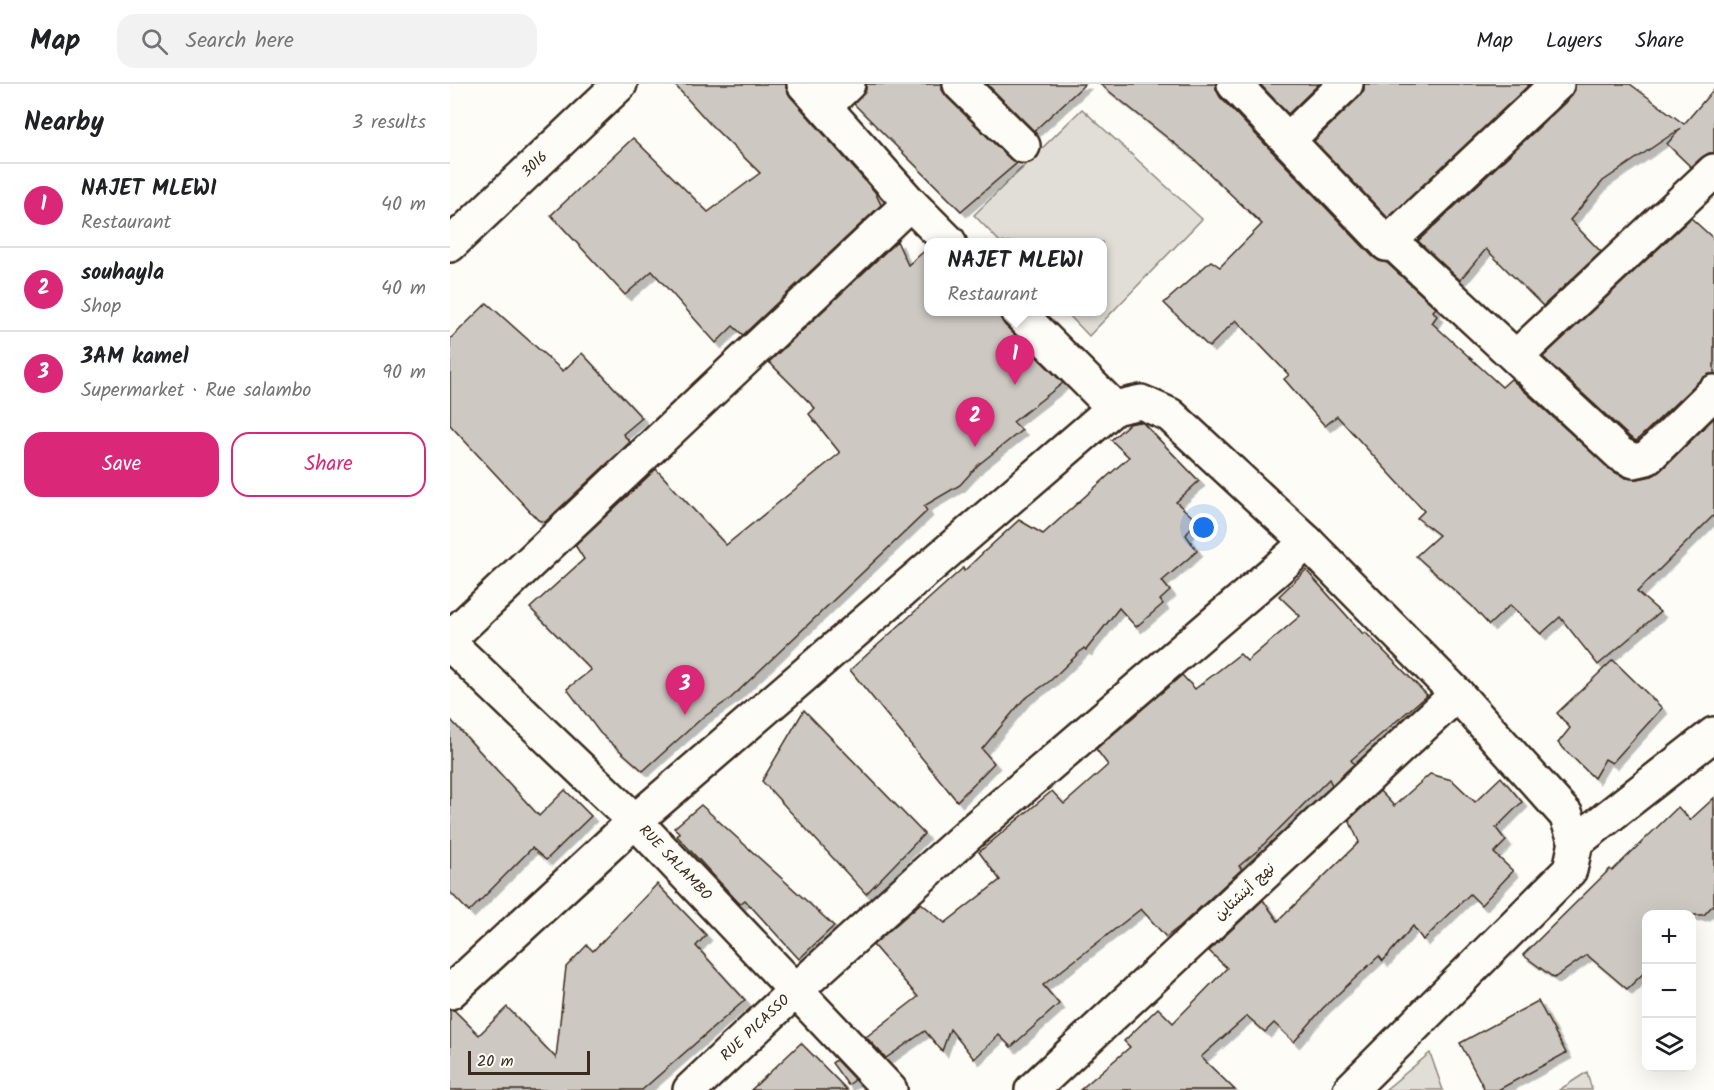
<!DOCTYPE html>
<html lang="en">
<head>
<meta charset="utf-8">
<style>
  :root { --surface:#fff; --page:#f2f2f2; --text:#202124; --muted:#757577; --line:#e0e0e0; --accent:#db2777 }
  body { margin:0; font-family:Kalam,"Playpen Sans Arabic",sans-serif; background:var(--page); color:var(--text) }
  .controls { position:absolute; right:18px; bottom:18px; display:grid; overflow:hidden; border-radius:12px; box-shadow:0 6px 24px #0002 }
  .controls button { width:54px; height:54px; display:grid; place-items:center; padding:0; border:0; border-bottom:2px solid var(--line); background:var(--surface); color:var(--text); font:30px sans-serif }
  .scale { position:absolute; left:18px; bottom:15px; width:122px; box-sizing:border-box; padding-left:6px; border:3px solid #3b2a1e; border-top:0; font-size:16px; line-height:21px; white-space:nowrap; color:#3b2a1e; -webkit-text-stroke:4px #fdfcf7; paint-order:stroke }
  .you { position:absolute; left:754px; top:444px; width:21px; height:21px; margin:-15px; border:4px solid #fff; border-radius:50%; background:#1a73e8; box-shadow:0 0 0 9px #1a73e833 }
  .badge { display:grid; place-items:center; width:39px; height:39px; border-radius:50%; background:var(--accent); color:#fff; font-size:20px; font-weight:700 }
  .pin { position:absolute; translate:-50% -50px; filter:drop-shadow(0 2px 3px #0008) }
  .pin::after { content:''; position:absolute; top:32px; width:21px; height:18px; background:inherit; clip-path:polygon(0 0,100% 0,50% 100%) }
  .popup { position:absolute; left:474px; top:154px; width:183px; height:78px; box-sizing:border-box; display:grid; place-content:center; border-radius:12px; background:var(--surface); filter:drop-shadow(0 2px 4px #0005); font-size:20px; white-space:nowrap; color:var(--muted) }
  .popup b { font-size:22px; color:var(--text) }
  .popup::after { content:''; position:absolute; left:50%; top:100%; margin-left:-12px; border:12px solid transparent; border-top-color:var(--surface) }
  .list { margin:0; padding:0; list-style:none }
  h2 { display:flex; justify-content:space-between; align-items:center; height:78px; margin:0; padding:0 24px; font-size:26px }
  h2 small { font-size:20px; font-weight:400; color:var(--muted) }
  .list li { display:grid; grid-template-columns:39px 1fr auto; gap:18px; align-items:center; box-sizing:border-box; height:84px; padding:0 24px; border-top:2px solid var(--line) }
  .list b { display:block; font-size:22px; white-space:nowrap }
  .list p { margin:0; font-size:20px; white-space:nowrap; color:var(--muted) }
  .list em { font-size:20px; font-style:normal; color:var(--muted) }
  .actions { display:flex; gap:12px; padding:18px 24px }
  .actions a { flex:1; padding:14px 0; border:2px solid var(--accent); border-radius:18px; text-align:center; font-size:21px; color:var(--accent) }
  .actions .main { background:var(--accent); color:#fff }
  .icon { flex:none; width:33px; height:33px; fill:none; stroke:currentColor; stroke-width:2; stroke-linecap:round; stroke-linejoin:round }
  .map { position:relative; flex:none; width:1264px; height:1006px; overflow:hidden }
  header { display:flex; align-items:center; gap:36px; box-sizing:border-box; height:84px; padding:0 30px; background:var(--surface); border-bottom:2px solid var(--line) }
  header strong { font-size:28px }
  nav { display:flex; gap:33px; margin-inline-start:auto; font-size:21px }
  .search { width:420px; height:54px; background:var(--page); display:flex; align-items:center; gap:15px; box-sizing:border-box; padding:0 21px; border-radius:18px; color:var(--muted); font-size:22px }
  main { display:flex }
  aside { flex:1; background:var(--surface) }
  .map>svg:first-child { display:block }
  .green { fill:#e1ded7; stroke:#8e847a; stroke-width:1.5 }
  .building { fill:#cdc8c2; stroke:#3b2a1e; stroke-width:1.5; filter:url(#shadow) }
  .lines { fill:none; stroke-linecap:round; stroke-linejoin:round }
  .minor-casing { stroke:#3b2a1e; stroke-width:38 }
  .minor { stroke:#fdfcf7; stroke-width:33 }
  .labels { text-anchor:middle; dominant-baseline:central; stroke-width:5; stroke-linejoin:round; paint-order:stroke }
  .street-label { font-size:15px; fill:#3b2a1e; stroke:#fdfcf7 }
</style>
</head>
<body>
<header>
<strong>Map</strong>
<div class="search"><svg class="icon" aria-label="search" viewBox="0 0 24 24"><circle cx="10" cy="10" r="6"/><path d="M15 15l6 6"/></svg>Search here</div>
<nav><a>Map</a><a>Layers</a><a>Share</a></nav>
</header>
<main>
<aside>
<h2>Nearby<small>3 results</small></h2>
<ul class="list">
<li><span class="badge">1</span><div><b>NAJET MLEWI</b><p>Restaurant</p></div><em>40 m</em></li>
<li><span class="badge">2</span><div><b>souhayla</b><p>Shop</p></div><em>40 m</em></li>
<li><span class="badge">3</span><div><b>3AM kamel</b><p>Supermarket · Rue salambo</p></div><em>90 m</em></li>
</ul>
<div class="actions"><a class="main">Save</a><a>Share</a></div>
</aside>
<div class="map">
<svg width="1264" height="1006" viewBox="0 0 1264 1006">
  <defs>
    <filter id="shadow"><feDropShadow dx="5.5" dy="5.5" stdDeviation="0" flood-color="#0004"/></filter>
  </defs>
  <rect width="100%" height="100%" fill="#fdfcf7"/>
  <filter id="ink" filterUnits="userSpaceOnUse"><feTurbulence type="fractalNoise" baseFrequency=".0167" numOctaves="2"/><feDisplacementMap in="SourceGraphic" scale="12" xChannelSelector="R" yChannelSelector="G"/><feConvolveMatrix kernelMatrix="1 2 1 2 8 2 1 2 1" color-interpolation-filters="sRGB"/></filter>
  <g filter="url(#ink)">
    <g class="green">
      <polygon points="632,25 752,135 639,252 616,228 652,228 652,158 550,158 524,131"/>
      <polygon points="980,969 993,1006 935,1006"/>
      <polygon points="1137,988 1142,1006 1109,1006"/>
    </g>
    <g class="building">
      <polygon points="224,0 336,0 336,4 340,12 425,108 431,121 293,251 283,242 266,259 202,187 175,211 101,131 183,54 258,128 310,89 260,40"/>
      <polygon points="416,0 492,0 492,6 497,13 560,75 567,79 511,127 404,20 416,6"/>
      <polygon points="537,0 635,0 584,47"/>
      <polygon points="650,0 766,0 766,5 770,13 923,173 929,177 937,179 986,224 983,227 987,232 982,239 1052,303 1061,295 1162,387 1176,394 1188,395 1202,392 1210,387 1264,334 1264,431 1187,508 1210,528 1148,581 1110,533 1091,550 1060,521 1039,541 1022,522 966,472 989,451 967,434 974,427 887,332 875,342 834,295 839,291 786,236 759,263 714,219 761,177 770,183 812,140 744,75"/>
      <polygon points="810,0 869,0 838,30"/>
      <polygon points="914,0 1080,0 938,134 864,57 909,13 914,6"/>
      <polygon points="1125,0 1180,0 1234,40 1264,5 1264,69 1259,69 1252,73 1241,83 1217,60 1231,44 1153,97 1120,136 1151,168 1093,222 1036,165 1010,196 968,157 1120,14 1125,6"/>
      <polygon points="1241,134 1264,155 1264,290 1259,290 1251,295 1186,357 1181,354 1093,273"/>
      <polygon points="447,157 458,181 478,164 478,228 550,228 550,233 555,241 613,299 563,338 572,346 528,381 510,401 474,422 477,427 281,614 251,635 193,687 150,649 117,605 141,586 80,524 134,475 125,461 206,385 276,461 390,369 359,330 365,324 319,278"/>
      <polygon points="37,219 113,287 132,269 192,334 173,350 180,358 95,438 88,436 0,341 0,255"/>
      <polygon points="689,338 693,339 749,397 726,418 746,436 736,451 747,467 712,497 720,507 710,516 713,520 686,543 669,524 636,566 634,564 600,597 573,616 532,665 544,679 507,717 400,586 513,484 514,487 536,466 569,436 593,450 679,373 661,356 679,340"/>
      <polygon points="856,486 913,550 915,548 977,611 901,676 904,680 882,701 879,695 807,767 789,782 792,785 729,843 716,853 691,825 593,901 609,920 561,963 549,951 524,975 500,945 492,967 475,947 436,974 416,953 468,913 423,861 471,819 495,839 550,796 529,768 602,707 614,720 658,681 646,665 732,591 745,605 790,570 797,577 850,532 829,512"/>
      <polygon points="1163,576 1212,624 1162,679 1155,675 1144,694 1108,659 1120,644 1107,629"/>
      <polygon points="354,626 474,750 416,810 312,697"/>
      <polygon points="0,635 89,732 115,706 141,732 96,776 82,764 19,828 0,808"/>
      <polygon points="980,690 1002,696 1025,718 1051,693 1072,718 1046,744 1056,757 1044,769 1063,787 1031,821 1020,810 973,856 963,842 933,877 929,872 873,924 844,958 824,939 815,948 797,932 751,973 785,1006 630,1006 680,963 674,957 708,924 723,939 777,884 759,867 813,816 828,837 909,758 899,736 930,707 944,722"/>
      <polygon points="1264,714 1264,820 1254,831 1197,831 1197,886 1177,905 1137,871 1104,894 1073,871 1160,785 1162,787 1228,723 1240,736"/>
      <polygon points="251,721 384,842 349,875 295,816 290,820 227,752 230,749 224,744"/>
      <polygon points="207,800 256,851 246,862 295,916 192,1006 0,1006 0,926 4,926 29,951 57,923 106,974 116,883 137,861 143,867"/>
      <polygon points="1088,917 1116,969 1048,1006 1035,1006 1010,959"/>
      <polygon points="351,959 397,1006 301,1006"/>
      <polygon points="386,976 405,996 398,1001 382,979"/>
    </g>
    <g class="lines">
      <g class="minor-casing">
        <g id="minor">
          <polyline points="354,0 460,119 499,158"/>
          <polyline points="510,0 573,62"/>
          <polyline points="784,0 937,160 944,160 1170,370 1184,377 1197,374 1264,308"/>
          <polyline points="375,22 398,0"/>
          <polyline points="838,56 896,0"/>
          <polyline points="937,160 1107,0"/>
          <path id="s1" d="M0 161 170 0"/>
          <polyline points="568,228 664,324"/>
          <polyline points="1066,273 1264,87"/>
          <polyline points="0,554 460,119"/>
          <path id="s2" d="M0 560 185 737 440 1006"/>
          <polyline points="1126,758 1264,650"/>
          <polyline points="0,908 185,737 664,324 691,318 720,331 857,458 1007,610 1116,731 1126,758 1120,786 900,1006"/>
          <path id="s3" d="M240 1006 345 907 522 747 825 487 857 458"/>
          <polyline points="582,1006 1007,610"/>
        </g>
      </g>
      <use href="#minor" class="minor"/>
    </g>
  </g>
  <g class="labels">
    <g class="street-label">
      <text stroke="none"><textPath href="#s1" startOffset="117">3016</textPath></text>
      <text stroke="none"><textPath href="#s2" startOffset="314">RUE SALAMBO</textPath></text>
      <text transform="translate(795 808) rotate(-43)">نهج أينشتاين</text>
      <text stroke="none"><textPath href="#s3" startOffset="90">RUE PICASSO</textPath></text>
    </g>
  </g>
</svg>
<div class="controls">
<button>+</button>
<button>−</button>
<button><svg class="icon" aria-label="layers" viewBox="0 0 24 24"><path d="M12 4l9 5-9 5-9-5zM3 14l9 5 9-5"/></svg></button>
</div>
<div class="scale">20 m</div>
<div class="you"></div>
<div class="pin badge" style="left:565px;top:301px">1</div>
<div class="popup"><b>NAJET MLEWI</b>Restaurant</div>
<div class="pin badge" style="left:525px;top:363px">2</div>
<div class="pin badge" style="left:235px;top:631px">3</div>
</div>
</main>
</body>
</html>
